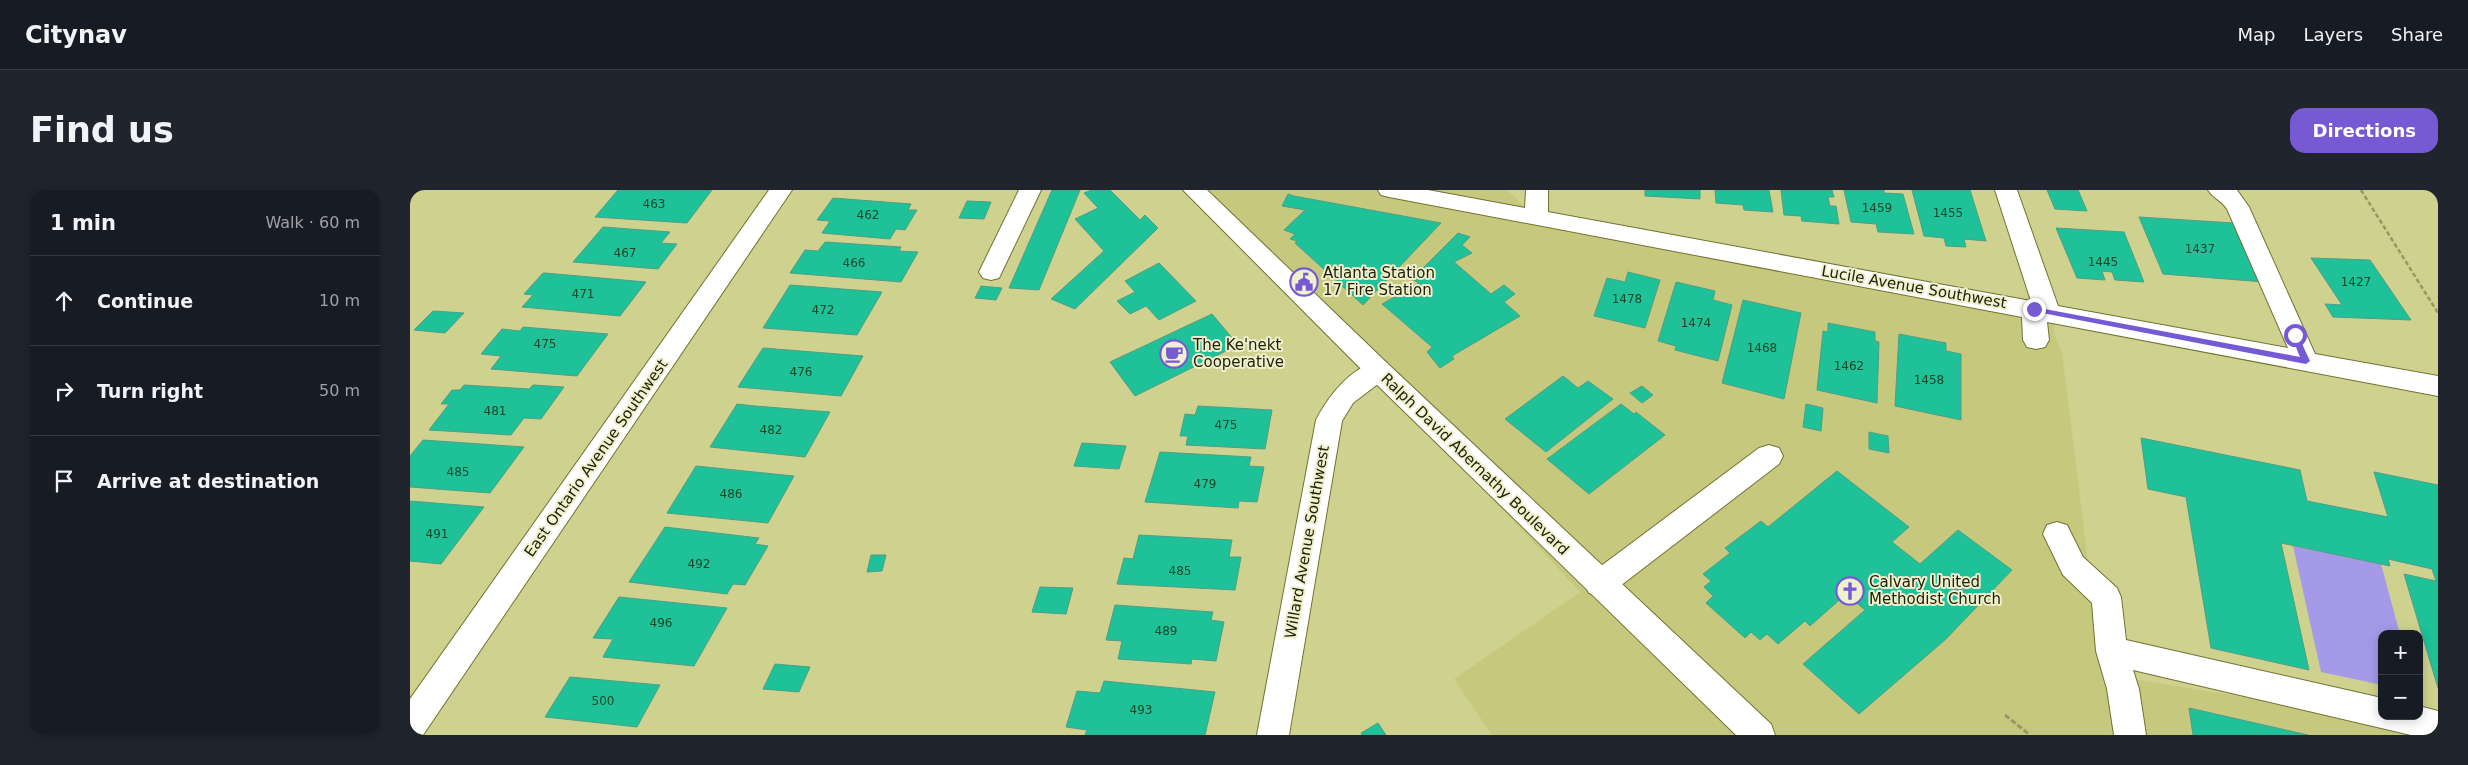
<!DOCTYPE html>
<html lang="en">
<head>
<meta charset="utf-8">
<style>
  :root { --surface:#171b24; --page:#20242c; --text:#f1f3f6; --muted:#9ea1a6; --line:#363941; --accent:#765ad4 }
  body { margin:0; font-family:"DejaVu Sans",sans-serif; background:var(--page); color:var(--text) }
  .controls { position:absolute; right:15px; bottom:15px; display:grid; overflow:hidden; border-radius:10px; box-shadow:0 2px 12px #0003 }
  .controls button { width:45px; height:45px; display:grid; place-items:center; padding:0; border:0; border-bottom:1px solid var(--line); background:var(--surface); color:var(--text); font:25px sans-serif }
  .stop { position:absolute; width:15px; height:15px; margin:-11px; border:4px solid #765ad4; border-radius:50%; background:#fff }
  .stop.end { background:#765ad4; border-color:#fff; box-shadow:0 1px 5px #0008 }
  .list { margin:0; padding:0; list-style:none }
  h2 { display:flex; justify-content:space-between; align-items:center; height:65px; margin:0; padding:0 20px; font-size:21px }
  h2 small { font-size:16px; font-weight:400; color:var(--muted) }
  .list li { display:grid; grid-template-columns:32px 1fr auto; gap:15px; align-items:center; box-sizing:border-box; height:90px; padding:0 20px; border-top:1px solid var(--line) }
  .list b { display:block; font-size:19px; white-space:nowrap }
  .list em { font-size:16px; font-style:normal; color:var(--muted) }
  .icon { flex:none; width:28px; height:28px; fill:none; stroke:currentColor; stroke-width:2; stroke-linecap:round; stroke-linejoin:round }
  .map { position:relative; flex:none; width:2028px; height:545px; overflow:hidden; border-radius:15px }
  header { display:flex; align-items:center; gap:30px; box-sizing:border-box; height:70px; padding:0 25px; background:var(--surface); border-bottom:1px solid var(--line) }
  header strong { font-size:24px }
  nav { display:flex; gap:28px; margin-inline-start:auto; font-size:18px }
  .intro { display:flex; align-items:center; justify-content:space-between; box-sizing:border-box; height:120px; padding:0 30px }
  h1 { margin:0; font-size:35px }
  .button { padding:12px 22px; border-radius:15px; background:var(--accent); color:#fff; font-size:18px; font-weight:700 }
  main { display:flex; gap:30px; padding:0 30px }
  aside { flex:1; background:var(--surface); border-radius:15px; box-shadow:0 2px 12px #0003 }
  .map>svg:first-child { display:block }
  .built { fill:#c6c97d }
  .green { fill:#a59ae8 }
  .building { fill:#1ec198; stroke:#4f9e85 }
  .lines { fill:none; stroke-linecap:round; stroke-linejoin:round }
  .minor-casing { stroke:#717331; stroke-width:2 }
  .major-casing { stroke:#717331; stroke-width:2 }
  .path-far1 { stroke:#959861; stroke-width:2.5; stroke-dasharray:4.5 2.5; stroke-linecap:butt }
  .path { stroke:#959861; stroke-width:3; stroke-dasharray:5.5 2.5; stroke-linecap:butt }
  .minor { fill:#fff; fill-rule:evenodd }
  .major { fill:#fff; fill-rule:evenodd }
  .route { fill:#765ad4 }
  .labels { text-anchor:middle; dominant-baseline:central; stroke-width:4; stroke-linejoin:round; paint-order:stroke }
  .number-label { font-size:12px; fill:#1d4728 }
  .poi-label { font-size:15px; fill:#1d1e03; stroke:#eef0ce; text-anchor:start }
  .street-label { font-size:15px; fill:#1d1e03; stroke:#eef0ce }
</style>
</head>
<body>
<header>
<strong>Citynav</strong>
<nav><a>Map</a><a>Layers</a><a>Share</a></nav>
</header>
<div class="intro"><h1>Find us</h1><a class="button">Directions</a></div>
<main>
<aside>
<h2>1 min<small>Walk · 60 m</small></h2>
<ul class="list">
<li><svg class="icon" aria-label="ahead" viewBox="0 0 24 24"><path d="M12 20V5M6 11l6-6 6 6"/></svg><div><b>Continue</b></div><em>10 m</em></li>
<li><svg class="icon" aria-label="right" viewBox="0 0 24 24"><path d="M7 20v-9h11M14 6l5 5-5 5"/></svg><div><b>Turn right</b></div><em>50 m</em></li>
<li><svg class="icon" aria-label="arrive" viewBox="0 0 24 24"><path d="M6 21V4h12l-3 4 3 4H6"/></svg><div><b>Arrive at destination</b></div></li>
</ul>
</aside>
<div class="map">
<svg width="2028" height="545" viewBox="0 0 2028 545">
  <rect width="100%" height="100%" fill="#cfd28e"/>
  <polygon class="built" points="792,0 1097,0 1124,26 1646,118 1644,143 1652,163 1692,484 2028,538 2028,545 1082,545 1044,489 1170,402"/>
  <polygon class="green" points="1883,356 1971,374 1990,444 1972,444 1972,495 1911,482"/>
  <g class="building">
    <polygon points="208,0 302,0 277,33 185,27"/>
    <polygon points="642,0 670,0 629,100 599,98"/>
    <polygon points="682,0 700,0 730,30 735,25 748,38 665,119 641,109 694,61 665,29 688,18 674,3"/>
    <polygon points="1235,0 1290,0 1290,9 1235,6"/>
    <polygon points="1305,0 1359,0 1363,22 1334,20 1333,15 1306,13"/>
    <polygon points="1371,0 1422,0 1424,7 1418,7 1420,16 1426,16 1429,34 1392,31 1391,26 1374,25"/>
    <polygon points="1434,0 1474,0 1474,3 1493,4 1504,44 1468,42 1466,34 1441,32"/>
    <polygon points="1502,0 1560,0 1576,51 1554,49 1556,57 1536,56 1534,48 1514,46"/>
    <polygon points="1637,0 1668,0 1677,21 1645,19"/>
    <polygon points="878,4 884,6 1031,33 953,115 885,53 887,51 880,49 885,44 874,40 895,20 872,16"/>
    <polygon points="423,8 501,14 498,20 507,20 495,40 486,39 480,49 412,43 420,31 407,30"/>
    <polygon points="557,11 581,12 574,29 549,28"/>
    <polygon points="1729,27 1824,33 1854,92 1753,84"/>
    <polygon points="193,37 260,42 251,53 267,54 248,79 163,72"/>
    <polygon points="1646,38 1714,42 1734,92 1705,90 1702,82 1692,81 1695,90 1667,88"/>
    <polygon points="1048,43 1060,47 1052,55 1062,63 1044,72 1081,104 1094,95 1105,104 1094,112 1110,126 1042,166 1044,169 1030,178 1017,162 1022,157 972,114 1009,93 1002,89"/>
    <polygon points="415,52 491,57 489,61 508,62 491,92 380,83 395,60 408,61"/>
    <polygon points="1901,68 1960,70 2001,130 1923,127 1915,114 1932,115"/>
    <polygon points="749,73 786,111 749,130 736,116 720,124 707,111 725,102 715,91"/>
    <polygon points="1218,82 1250,90 1235,138 1184,126 1197,88 1215,92"/>
    <polygon points="133,83 135,83 236,92 210,126 112,117 123,105 114,104"/>
    <polygon points="1266,92 1305,101 1303,110 1322,115 1308,171 1265,160 1266,156 1248,151"/>
    <polygon points="380,95 472,102 447,145 353,138"/>
    <polygon points="571,96 592,98 586,110 565,108"/>
    <polygon points="1333,110 1391,123 1374,209 1312,193"/>
    <polygon points="23,121 54,123 35,143 4,140"/>
    <polygon points="802,124 828,155 725,206 700,172"/>
    <polygon points="1418,133 1465,142 1465,151 1469,152 1467,213 1407,200 1413,141 1418,142"/>
    <polygon points="113,137 198,144 167,186 81,179 91,166 71,164 92,139 110,141"/>
    <polygon points="1489,144 1536,153 1536,161 1551,164 1551,230 1485,216"/>
    <polygon points="353,158 453,166 431,206 328,197"/>
    <polygon points="1153,186 1168,198 1178,191 1203,209 1136,262 1095,229"/>
    <polygon points="54,195 119,199 123,195 154,197 131,229 114,228 101,245 19,240 39,214 31,214 42,200 50,200"/>
    <polygon points="1232,196 1243,205 1232,213 1220,203"/>
    <polygon points="327,214 345,216 420,222 395,267 300,257"/>
    <polygon points="1211,214 1224,224 1226,222 1255,245 1179,304 1137,269"/>
    <polygon points="1396,214 1413,218 1411,241 1393,237"/>
    <polygon points="788,216 862,220 855,259 776,255 778,246 770,246 775,224 785,225"/>
    <polygon points="1459,242 1478,246 1479,263 1459,259"/>
    <polygon points="1731,248 1890,280 1897,311 1978,327 1964,282 2028,295 2028,498 1994,384 2026,391 2022,379 1978,369 1980,376 1871,353 1899,480 1801,458 1776,307 1738,299"/>
    <polygon points="13,250 114,257 80,303 0,297 0,266"/>
    <polygon points="672,253 716,256 709,279 664,276"/>
    <polygon points="750,262 841,267 839,276 854,277 847,312 829,311 828,318 735,312"/>
    <polygon points="286,276 384,286 358,333 257,323"/>
    <polygon points="1427,281 1499,337 1482,352 1510,374 1548,340 1602,380 1536,449 1449,524 1393,474 1455,420 1436,404 1400,436 1395,431 1368,454 1357,444 1350,450 1341,442 1335,448 1296,413 1303,406 1294,397 1301,391 1293,384 1320,363 1315,358 1351,331 1358,337"/>
    <polygon points="0,311 74,317 31,374 0,371"/>
    <polygon points="255,337 349,348 345,354 358,356 335,395 323,394 317,404 219,392"/>
    <polygon points="729,345 822,350 819,367 831,367 825,400 707,394 714,368 723,369"/>
    <polygon points="461,365 476,365 472,381 457,382"/>
    <polygon points="630,397 663,398 656,424 622,422"/>
    <polygon points="209,407 317,418 284,476 193,467 203,449 183,448"/>
    <polygon points="705,415 803,422 801,430 814,432 806,471 782,469 781,474 708,469 712,451 696,450"/>
    <polygon points="365,474 400,477 389,502 353,499"/>
    <polygon points="160,487 250,495 227,537 135,527"/>
    <polygon points="694,491 805,502 795,545 675,545 677,540 656,537 667,501 690,503"/>
    <polygon points="1779,518 1898,545 1783,545"/>
    <polygon points="968,533 976,545 952,545 951,543"/>
  </g>
  <g class="lines">
    <g class="minor-casing">
      <g id="minor">
        <polygon points="359,0 382,0 13,545 0,545 0,509"/>
        <polygon points="609,0 631,0 589,88 581,90 573,88 569,82"/>
        <path d="M968 0H1018L1115 18 1116 0H1138V22L1621 111 1585 0H1607L1648 116 1878 158 1817 19C1812 11 1803 8 1798 0H1827L1839 17 1905 164 2028 186V206L1637 132 1639 150 1635 157 1626 159 1617 157 1613 150 1612 127 979 7 971 5Z"/>
        <path d="M968 170 977 173 981 180 977 187 943 213 932 231 879 545H847L906 230C919 205 940 179 968 170Z"/>
        <polygon points="1359,255 1369,258 1373,266 1369,274 1201,403 1190,407 1179,403 1175,394 1179,385 1349,258"/>
        <polygon points="1647,332 1657,335 1673,367 1707,398 1711,407 1716,450 1972,508 1972,526 2009,526 2009,516 2028,521 2028,545 2001,545 1723,480 1729,499 1736,545 1704,545 1697,499 1686,461 1682,413 1653,385 1633,344 1637,335"/>
      </g>
    </g>
    <g class="major-casing">
      <polygon id="major" points="773,0 797,0 977,173 1361,534 1365,545 1326,545 959,187"/>
    </g>
    <polyline class="path-far1" points="1951,0 2028,123"/>
    <polyline class="path" points="1595,525 1620,545"/>
    <use href="#minor" class="minor"/>
    <use href="#major" class="major"/>
  </g>
  <polygon class="route" points="1624,117 1890,167 1881,145 1885,142 1888,145 1900,171 1896,174 1622,121 1621,119"/>
  <defs>
    <g id="civic-ring" transform="scale(1.4375)"><circle r="9.5" fill="#eef0ce" stroke="#765ad4" stroke-width="1.5"/><path d="M-.6-6.5H3V-4.5H.6V-3L4-1V1h2V6H-6V1h2V-1L-.6-3ZM-1.2 2.5V6h2.4V2.5Z" fill="#765ad4"/></g>
    <g id="cafe-ring" transform="scale(1.4375)"><circle r="9.5" fill="#eef0ce" stroke="#765ad4" stroke-width="1.5"/><path d="M-5.5-4.5H6V0H3Q3 3.5 0 3.5H-2.5Q-5.5 3.5-5.5 0ZM3-3.2v2h1.7v-2ZM-6 4.5H4V6H-6Z" fill="#765ad4"/></g>
    <g id="church-ring" transform="scale(1.4375)"><circle r="9.5" fill="#eef0ce" stroke="#765ad4" stroke-width="1.5"/><path d="M-1.2-6h2.4v3.5h3.3v2.4h-3.3V6h-2.4V-.1h-3.3v-2.4h3.3Z" fill="#765ad4"/></g>
  </defs>
  <g fill-rule="evenodd">
    <use href="#civic-ring" x="894" y="92"/>
    <use href="#cafe-ring" x="764" y="164"/>
    <use href="#church-ring" x="1440" y="401"/>
  </g>
  <g class="labels">
    <g class="number-label">
      <text x="244" y="14">463</text>
      <text x="1467" y="18">1459</text>
      <text x="1538" y="23">1455</text>
      <text x="458" y="25">462</text>
      <text x="1790" y="59">1437</text>
      <text x="215" y="63">467</text>
      <text x="1693" y="72">1445</text>
      <text x="444" y="73">466</text>
      <text x="1946" y="92">1427</text>
      <text x="173" y="104">471</text>
      <text x="1217" y="109">1478</text>
      <text x="413" y="120">472</text>
      <text x="1286" y="133">1474</text>
      <text x="135" y="154">475</text>
      <text x="1352" y="158">1468</text>
      <text x="1439" y="176">1462</text>
      <text x="391" y="182">476</text>
      <text x="1519" y="190">1458</text>
      <text x="85" y="221">481</text>
      <text x="816" y="235">475</text>
      <text x="361" y="240">482</text>
      <text x="48" y="282">485</text>
      <text x="795" y="294">479</text>
      <text x="321" y="304">486</text>
      <text x="27" y="344">491</text>
      <text x="289" y="374">492</text>
      <text x="770" y="381">485</text>
      <text x="251" y="433">496</text>
      <text x="756" y="441">489</text>
      <text x="193" y="511">500</text>
      <text x="731" y="520">493</text>
    </g>
    <g class="poi-label">
      <text x="913" y="83">Atlanta Station<tspan x="913" dy="17">17 Fire Station</tspan></text>
      <text x="783" y="155">The Ke'nekt<tspan x="783" dy="17">Cooperative</tspan></text>
      <text x="1459" y="392">Calvary United<tspan x="1459" dy="17">Methodist Church</tspan></text>
    </g>
    <g class="street-label">
      <text transform="translate(1504 97) rotate(10)">Lucile Avenue Southwest</text>
      <text transform="translate(186 268) rotate(-55)">East Ontario Avenue Southwest</text>
      <text transform="translate(1065 274) rotate(44)">Ralph David Abernathy Boulevard</text>
      <text transform="translate(897 352) rotate(-80)">Willard Avenue Southwest</text>
    </g>
  </g>
</svg>
<div class="controls">
<button>+</button>
<button>−</button>
</div>
<div class="stop" style="left:1885px;top:145px"></div>
<div class="stop end" style="left:1624px;top:119px"></div>
</div>
</main>
</body>
</html>
